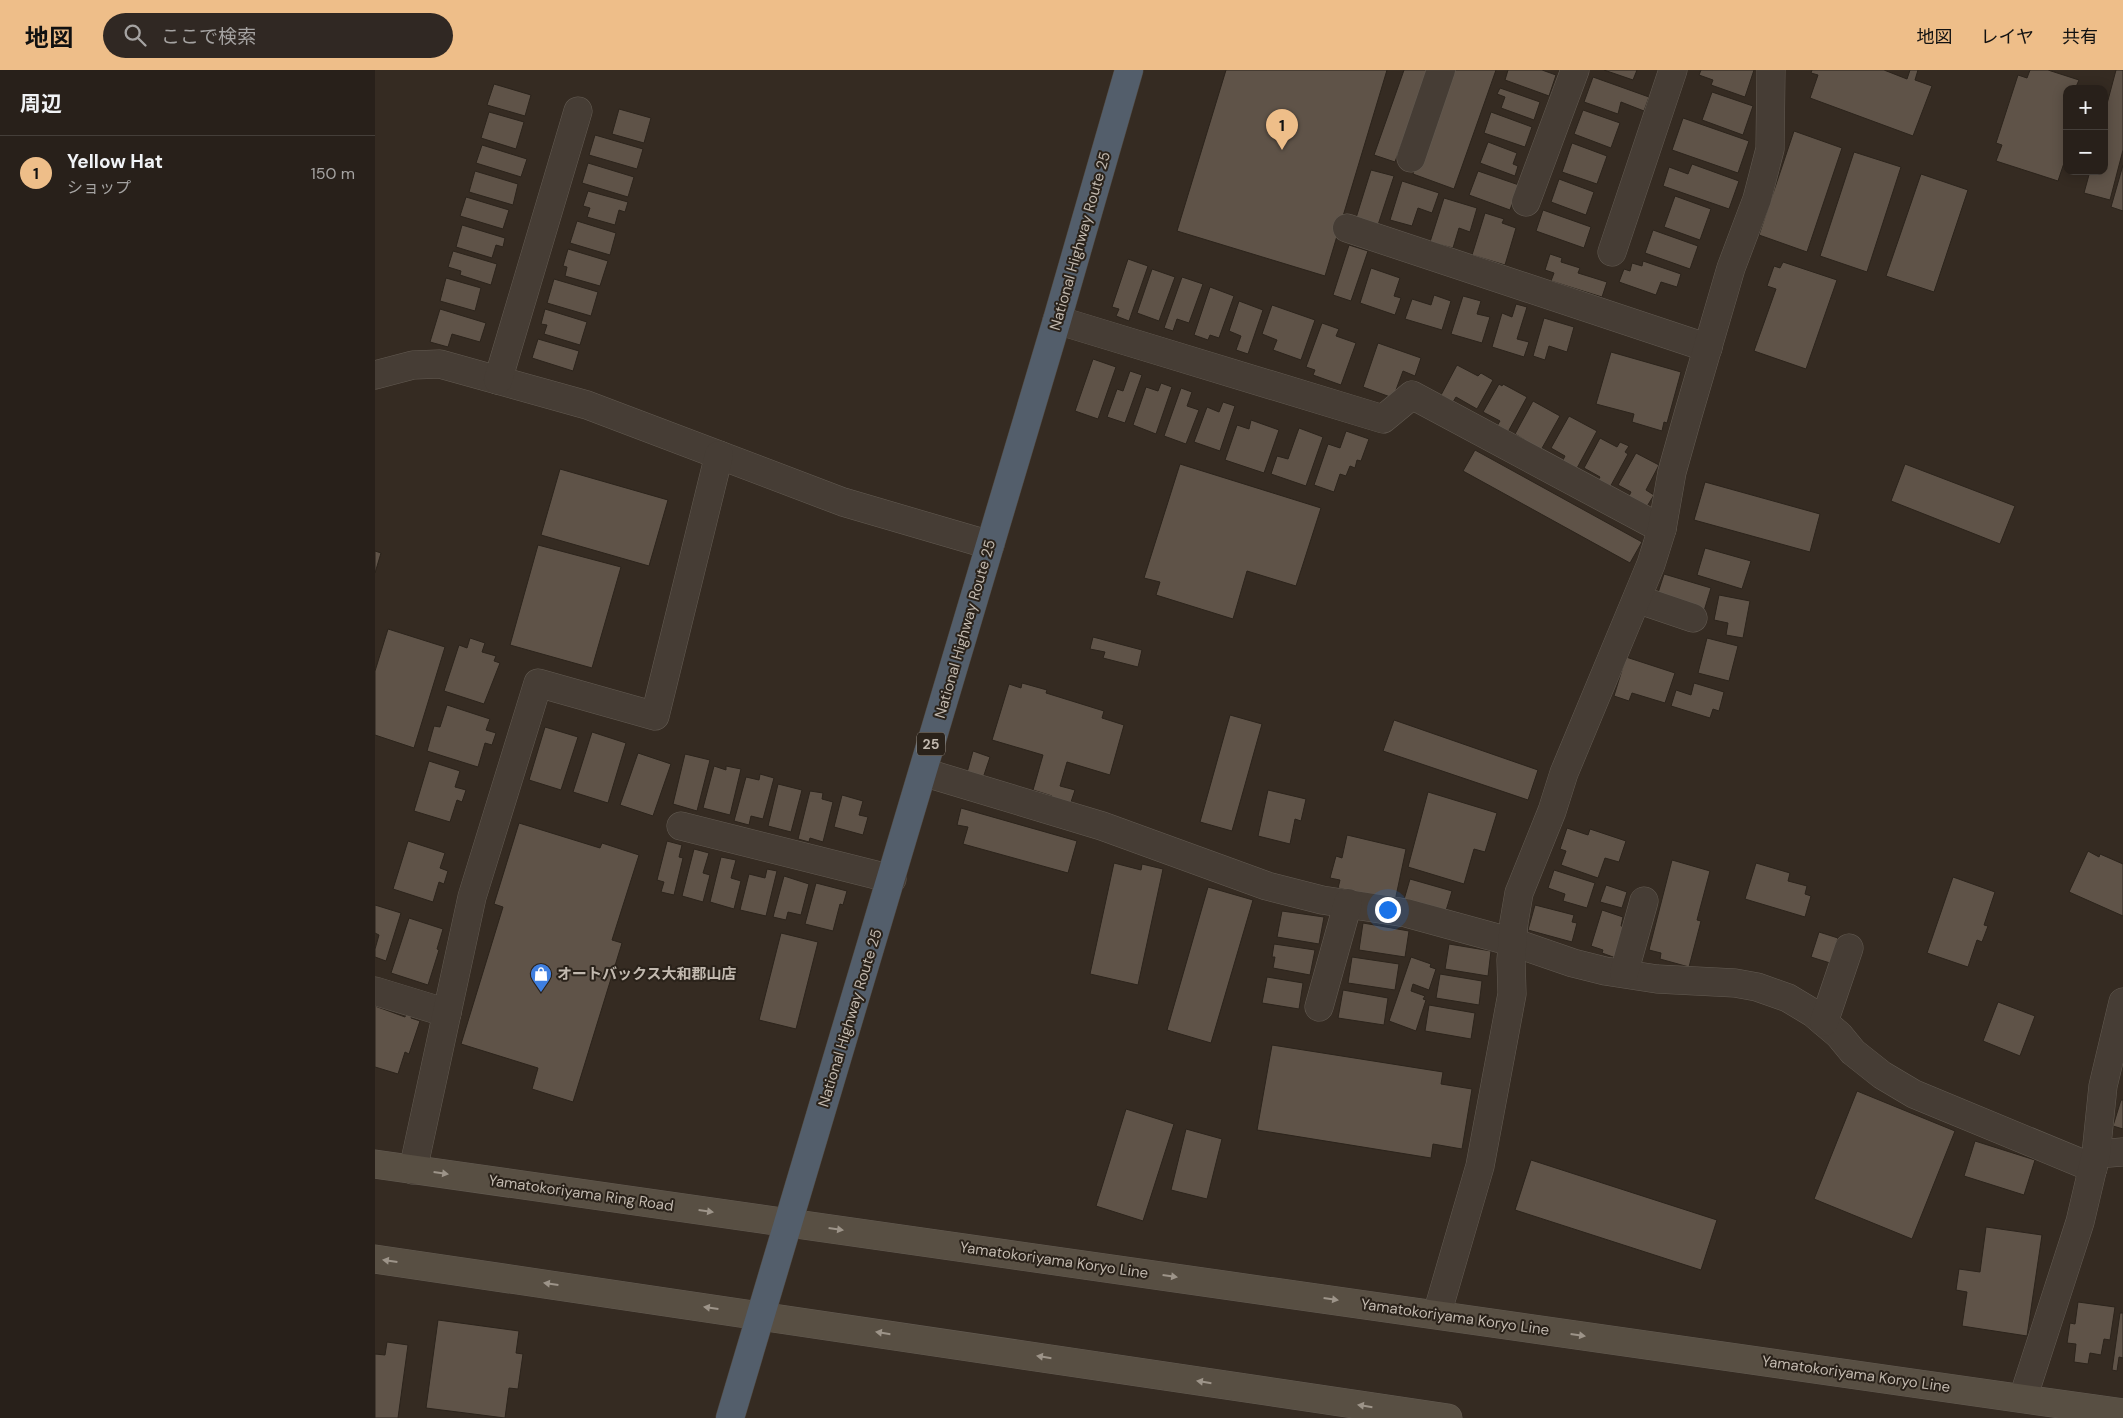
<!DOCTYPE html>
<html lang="ja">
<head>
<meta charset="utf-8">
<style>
  :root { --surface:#28201a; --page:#302823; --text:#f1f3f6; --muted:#a5a3a2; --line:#443e39; --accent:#eebe89 }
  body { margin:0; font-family:"DM Sans","Noto Sans JP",sans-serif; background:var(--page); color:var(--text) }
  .controls { position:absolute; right:15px; top:15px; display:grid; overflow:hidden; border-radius:10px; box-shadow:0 2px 12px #0003 }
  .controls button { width:45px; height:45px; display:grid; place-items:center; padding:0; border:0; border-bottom:1px solid var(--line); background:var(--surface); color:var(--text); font:25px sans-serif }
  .you { position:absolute; left:1012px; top:839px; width:18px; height:18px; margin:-12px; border:4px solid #fff; border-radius:50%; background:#1a73e8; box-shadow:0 0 0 8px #1a73e833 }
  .badge { display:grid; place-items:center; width:32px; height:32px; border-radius:50%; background:var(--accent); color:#111; font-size:16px; font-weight:700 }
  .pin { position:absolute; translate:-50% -41px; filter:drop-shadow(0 1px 2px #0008) }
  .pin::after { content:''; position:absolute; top:26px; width:18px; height:15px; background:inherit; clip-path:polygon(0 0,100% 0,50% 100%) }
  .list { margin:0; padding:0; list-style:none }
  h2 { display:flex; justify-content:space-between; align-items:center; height:65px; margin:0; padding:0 20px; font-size:21px }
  h2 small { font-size:16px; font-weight:400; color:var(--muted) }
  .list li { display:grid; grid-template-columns:32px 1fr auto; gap:15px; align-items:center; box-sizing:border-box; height:75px; padding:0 20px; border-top:1px solid var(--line) }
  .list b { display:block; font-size:19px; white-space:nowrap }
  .list p { margin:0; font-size:16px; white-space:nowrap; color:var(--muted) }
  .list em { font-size:16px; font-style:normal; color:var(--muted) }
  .icon { flex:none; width:28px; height:28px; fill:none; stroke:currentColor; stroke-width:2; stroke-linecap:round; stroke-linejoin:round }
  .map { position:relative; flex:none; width:1748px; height:1348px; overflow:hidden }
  header { display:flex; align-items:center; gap:30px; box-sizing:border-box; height:70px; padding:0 25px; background:var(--accent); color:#111 }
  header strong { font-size:24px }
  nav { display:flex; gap:28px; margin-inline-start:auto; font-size:18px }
  .search { width:350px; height:45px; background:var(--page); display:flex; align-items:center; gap:12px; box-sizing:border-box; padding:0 18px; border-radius:28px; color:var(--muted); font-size:19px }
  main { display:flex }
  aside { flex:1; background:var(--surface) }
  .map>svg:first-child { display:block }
  .building { fill:#5f5348; stroke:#2c241c }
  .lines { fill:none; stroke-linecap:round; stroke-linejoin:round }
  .street-casing { stroke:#635b52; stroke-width:29 }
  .secondary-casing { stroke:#635b52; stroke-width:29 }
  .highway-casing { stroke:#50483f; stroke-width:29 }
  .street { stroke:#463d35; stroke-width:28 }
  .secondary { stroke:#584f43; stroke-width:28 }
  .highway { stroke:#535e6b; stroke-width:28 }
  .oneway { fill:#9d9489 }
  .labels { text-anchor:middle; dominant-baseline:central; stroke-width:4; stroke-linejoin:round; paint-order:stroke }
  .shield { fill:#2a221a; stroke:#948c82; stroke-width:1 }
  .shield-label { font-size:14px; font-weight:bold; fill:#c2b9af }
  .street-label { font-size:15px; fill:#c2b9af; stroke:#2a221a }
  .poi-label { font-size:15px; font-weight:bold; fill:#c2b9af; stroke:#2a221a; text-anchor:start }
</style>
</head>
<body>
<header>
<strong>地図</strong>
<div class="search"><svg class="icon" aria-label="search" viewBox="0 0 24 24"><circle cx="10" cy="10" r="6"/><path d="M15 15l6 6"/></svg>ここで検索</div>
<nav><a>地図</a><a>レイヤ</a><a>共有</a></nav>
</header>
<main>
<aside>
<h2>周辺<small></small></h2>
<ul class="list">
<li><span class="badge">1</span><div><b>Yellow Hat</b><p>ショップ</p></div><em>150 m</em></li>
</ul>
</aside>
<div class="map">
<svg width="1748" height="1348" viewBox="0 0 1748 1348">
  <rect width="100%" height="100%" fill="#352b22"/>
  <g class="building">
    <polygon points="851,0 1012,0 950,206 802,161"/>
    <polygon points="1029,0 1053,0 1020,92 999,85"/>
    <polygon points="1075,0 1121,0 1079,119 1038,104"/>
    <polygon points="1133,0 1167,0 1181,5 1174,26 1130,10"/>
    <polygon points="1229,0 1262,0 1258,10"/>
    <polygon points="1326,0 1379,0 1370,27 1336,15 1338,10 1324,5"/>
    <polygon points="1437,0 1509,0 1532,9 1535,0 1543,0 1540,10 1557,16 1538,66 1435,28 1443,5 1436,3"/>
    <polygon points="1655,0 1673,0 1704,10 1700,19 1692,19 1692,84 1683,111 1621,91 1627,75 1621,73 1643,5 1652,8"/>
    <polygon points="1741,0 1748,0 1748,80 1735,130 1709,123 1715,101 1729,101 1729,45"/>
    <polygon points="1218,7 1274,27 1269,41 1246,32 1243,44 1209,32"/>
    <polygon points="119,14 156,25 150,46 112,35"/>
    <polygon points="1125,18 1165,32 1159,50 1126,38 1130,27 1122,24"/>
    <polygon points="1337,22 1378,36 1368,65 1327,50"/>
    <polygon points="244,39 276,48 269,73 237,64"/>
    <polygon points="1208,40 1245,53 1236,78 1199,64"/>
    <polygon points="114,42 149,52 141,79 106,68"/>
    <polygon points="1116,42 1157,57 1150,77 1109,63"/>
    <polygon points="1308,48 1374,71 1363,103 1297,80"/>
    <polygon points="1419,61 1467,78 1432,182 1384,165"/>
    <polygon points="220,65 268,79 262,99 214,85"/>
    <polygon points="1113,72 1142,83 1138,94 1143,96 1140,106 1105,93"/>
    <polygon points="1197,73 1232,86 1222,114 1187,102"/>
    <polygon points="107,75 152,89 146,107 101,93"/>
    <polygon points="1479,82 1526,97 1492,202 1445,186"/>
    <polygon points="213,93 259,107 253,127 207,113"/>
    <polygon points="1317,94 1364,111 1354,139 1288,116 1294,97 1313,104"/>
    <polygon points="1748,95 1748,141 1736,137"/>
    <polygon points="996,100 1019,106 1003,155 981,148"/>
    <polygon points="100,101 143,114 138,135 94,122"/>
    <polygon points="1103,101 1144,115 1135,140 1094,125"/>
    <polygon points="1546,104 1593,120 1559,222 1511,206"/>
    <polygon points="1184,109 1219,122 1211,145 1176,132"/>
    <polygon points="1027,111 1064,123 1057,143 1043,138 1037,156 1015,150"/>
    <polygon points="213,121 253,132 250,142 244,140 240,155 212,147 215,138 208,136"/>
    <polygon points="1300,126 1336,139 1325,170 1289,157"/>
    <polygon points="91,127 134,140 128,159 85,146"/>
    <polygon points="1069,128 1102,138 1095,162 1084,158 1078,178 1055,172"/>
    <polygon points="1168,140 1216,157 1209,178 1161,161"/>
    <polygon points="1110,143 1129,149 1127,153 1141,158 1130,195 1097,185"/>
    <polygon points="202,151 241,163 235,185 195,173"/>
    <polygon points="87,155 130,168 128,177 121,175 117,188 81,177"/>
    <polygon points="1278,160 1323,176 1315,199 1270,183"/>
    <polygon points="974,175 993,181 976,231 958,225"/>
    <polygon points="193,179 233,191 225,216 190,206 192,197 188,196"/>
    <polygon points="78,181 122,194 116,215 85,205 86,201 73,197"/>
    <polygon points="1175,184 1187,188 1186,192 1205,198 1203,203 1232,212 1227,227 1176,211 1179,203 1170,200"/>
    <polygon points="753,189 773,196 754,251 741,246 744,239 737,237"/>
    <polygon points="1268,191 1306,204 1302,217 1286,212 1281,225 1244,212 1249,199 1255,201 1257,193 1267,196"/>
    <polygon points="1408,192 1462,210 1431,299 1379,281 1401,219 1392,216 1399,196 1405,198"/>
    <polygon points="996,198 1025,208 1019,226 1026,228 1020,245 985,233"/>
    <polygon points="777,199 800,207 784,251 762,243"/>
    <polygon points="807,207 828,214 814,253 802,249 798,261 789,258"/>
    <polygon points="71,208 106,218 100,241 65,231"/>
    <polygon points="179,209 223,222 216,246 172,233"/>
    <polygon points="835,217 859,226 844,268 835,265 833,270 819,265"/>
    <polygon points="1059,225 1076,231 1067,260 1030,249 1037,229 1056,235"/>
    <polygon points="1088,226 1106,231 1102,244 1115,247 1107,273 1076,264"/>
    <polygon points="864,231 888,240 873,284 861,280 866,266 854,261"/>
    <polygon points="1141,234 1152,237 1142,269 1154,272 1149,287 1117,277 1127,243 1137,247"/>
    <polygon points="897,235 940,250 926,290 898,280 902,270 887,264"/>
    <polygon points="65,239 111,253 105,272 77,264 73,277 55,272"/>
    <polygon points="170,239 212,252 205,275 169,264 172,255 166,254"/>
    <polygon points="1169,248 1199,257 1192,282 1174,276 1170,290 1158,286"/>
    <polygon points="947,253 964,259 961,266 981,273 966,315 938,305 940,300 931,297"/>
    <polygon points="163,269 204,281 198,301 157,288"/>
    <polygon points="1003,273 1046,288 1040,306 1028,301 1018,328 988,317"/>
    <polygon points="1236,282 1306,302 1292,353 1289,352 1287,361 1257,352 1259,344 1221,334"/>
    <polygon points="718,289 741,297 723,349 700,341"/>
    <polygon points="1082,295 1103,306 1106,303 1118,310 1102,339 1081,327 1078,332 1066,325"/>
    <polygon points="755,301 767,305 750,353 732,347 742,319 748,321"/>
    <polygon points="786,313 797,317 781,364 758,355 771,317 783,321"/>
    <polygon points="1124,314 1127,316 1128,314 1152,327 1133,362 1122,356 1125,351 1108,342"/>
    <polygon points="806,318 817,322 812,336 824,340 811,374 789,366"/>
    <polygon points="1158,331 1185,346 1166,380 1140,364"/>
    <polygon points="848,332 860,336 845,381 819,372 832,337 844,342"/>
    <polygon points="1194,346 1222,361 1201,400 1187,392 1190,386 1176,378"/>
    <polygon points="876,350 904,360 889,403 850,390 862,355 874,359"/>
    <polygon points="924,358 948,367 931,416 896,404 902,386 913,389"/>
    <polygon points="971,361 994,369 986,391 982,390 980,398 975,396 971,406 965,404 959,422 939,415 953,374 965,378"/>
    <polygon points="1225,368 1242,377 1245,372 1254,376 1250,382 1253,384 1234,419 1222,412 1225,407 1209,398"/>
    <polygon points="1100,380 1267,472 1255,493 1088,401"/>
    <polygon points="1261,383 1284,395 1271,420 1279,425 1271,438 1253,428 1256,422 1243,415"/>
    <polygon points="805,394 946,438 921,516 872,501 858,549 781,525 785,512 769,508"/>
    <polygon points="1530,394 1640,436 1625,474 1516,431"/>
    <polygon points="185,399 293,430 274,496 166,465"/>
    <polygon points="1330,412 1445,444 1435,482 1319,450"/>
    <polygon points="163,475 246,497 217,598 135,575"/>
    <polygon points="1330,478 1376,491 1367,519 1322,505"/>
    <polygon points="0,481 6,483 0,503"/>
    <polygon points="1289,504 1336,518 1329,541 1282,526"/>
    <polygon points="1344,525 1375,531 1368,568 1351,565 1353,553 1339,550"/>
    <polygon points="13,559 70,577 39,678 0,665 0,601"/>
    <polygon points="718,567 767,580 763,597 728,588 730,582 715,579"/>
    <polygon points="95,568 110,573 107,582 121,586 119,591 125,593 109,634 69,621 84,575 92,578"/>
    <polygon points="1332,568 1363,576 1354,611 1323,603"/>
    <polygon points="1251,587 1300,603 1290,633 1257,623 1254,631 1239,626"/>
    <polygon points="647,613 672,620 671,623 729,641 727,648 749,655 735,705 692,692 685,716 700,720 694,738 675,732 677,726 658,720 668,685 617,670 634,614 646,618"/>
    <polygon points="1319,613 1349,622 1344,641 1338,639 1335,648 1296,636 1301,620 1316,625"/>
    <polygon points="72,635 115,649 111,660 121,663 117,675 110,673 103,697 52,681 59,656 65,657"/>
    <polygon points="855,645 887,654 857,761 825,752"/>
    <polygon points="1019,650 1163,700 1153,730 1008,681"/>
    <polygon points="170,657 203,667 186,720 154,710"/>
    <polygon points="217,662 251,673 233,733 198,722"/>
    <polygon points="598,681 615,687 607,711 591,706"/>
    <polygon points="263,683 296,694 278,746 245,735"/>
    <polygon points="310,684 335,690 322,741 298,734"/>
    <polygon points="54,691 85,701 80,717 91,720 87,732 82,730 75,752 39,741"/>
    <polygon points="339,696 351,700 351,696 366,699 355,745 328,738"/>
    <polygon points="385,704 399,708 388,749 376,746 374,755 359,751 371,707 384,710"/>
    <polygon points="403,714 427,720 416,762 393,756"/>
    <polygon points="893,720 931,729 926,751 920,749 915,774 883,766"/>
    <polygon points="435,721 448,723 447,729 458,732 448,772 435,768 434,772 423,769"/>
    <polygon points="1053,722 1122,743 1110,782 1099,779 1089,814 1033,797"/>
    <polygon points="467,725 488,731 484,745 493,747 488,765 459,757"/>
    <polygon points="586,738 702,771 693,803 588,774 593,757 582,755"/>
    <polygon points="144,753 225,778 227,773 264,785 237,870 247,873 198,1032 157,1019 163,998 86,974 128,837 119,834"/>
    <polygon points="1192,758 1213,765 1215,759 1251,771 1244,792 1230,788 1223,808 1186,795 1191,781 1185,779"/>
    <polygon points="972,765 1031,779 1020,831 963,818 965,810 955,808 961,786 967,788"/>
    <polygon points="33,771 70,783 65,798 73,801 69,814 64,812 58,832 18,819"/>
    <polygon points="292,771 307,775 304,787 308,788 299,825 286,822 289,812 282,810"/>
    <polygon points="319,779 334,783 328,803 335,805 328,832 307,826"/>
    <polygon points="1713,781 1724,787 1725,784 1748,794 1748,846 1694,822"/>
    <polygon points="346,787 361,790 356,808 366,811 359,839 335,832"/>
    <polygon points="1297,790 1335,801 1322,850 1326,851 1314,897 1285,889 1286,883 1274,880"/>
    <polygon points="739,793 766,800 767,794 788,799 763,915 715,904"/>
    <polygon points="1381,793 1415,803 1413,811 1432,816 1430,824 1436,826 1430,847 1370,829"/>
    <polygon points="392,799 402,801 391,846 365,840 374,804 390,808"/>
    <polygon points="1179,800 1220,813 1212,838 1188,831 1190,824 1173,818"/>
    <polygon points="409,806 434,814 426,845 413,842 411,850 398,847"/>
    <polygon points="1578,807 1620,822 1609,855 1613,856 1607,872 1602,870 1593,897 1552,883"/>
    <polygon points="1035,809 1077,821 1070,844 1028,833"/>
    <polygon points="441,813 472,821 468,835 465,834 458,861 430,854"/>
    <polygon points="1231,815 1252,822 1247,838 1225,832"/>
    <polygon points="833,817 878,830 836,973 792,960"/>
    <polygon points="0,835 26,843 11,891 0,887 0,879 4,865 0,863"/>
    <polygon points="1160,835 1199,845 1197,852 1202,853 1197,872 1153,860"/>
    <polygon points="1227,840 1248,847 1246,856 1251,857 1241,888 1227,883 1228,880 1216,876"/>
    <polygon points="907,841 949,847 944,874 902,867"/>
    <polygon points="34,848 68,859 62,879 64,880 53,915 16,903"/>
    <polygon points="988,853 1034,861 1030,887 984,880"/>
    <polygon points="1444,862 1463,868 1455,893 1436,887"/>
    <polygon points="406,863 443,872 421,959 384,950"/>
    <polygon points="899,874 940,880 935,905 898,898 900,887 897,887"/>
    <polygon points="1074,874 1116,881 1113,906 1070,899"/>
    <polygon points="977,887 1024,894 1020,920 973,913"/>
    <polygon points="1036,887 1056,894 1055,897 1061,899 1054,920 1038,914 1036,921 1050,926 1048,929 1051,930 1041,961 1014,951"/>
    <polygon points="1065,904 1107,911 1104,935 1061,928"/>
    <polygon points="892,907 928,913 924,939 887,933"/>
    <polygon points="968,920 1013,928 1009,955 963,948"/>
    <polygon points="1623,932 1660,946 1645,986 1608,971"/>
    <polygon points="1054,935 1100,943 1096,969 1050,961"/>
    <polygon points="0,936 30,947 31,944 37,945 36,948 45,951 34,984 30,982 23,1004 0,997"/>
    <polygon points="897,975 1068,1002 1066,1014 1097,1019 1087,1079 1058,1074 1056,1088 882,1060"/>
    <polygon points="1482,1021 1580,1061 1537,1169 1439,1129"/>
    <polygon points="1746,1030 1748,1030 1748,1059 1738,1056"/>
    <polygon points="751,1039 799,1054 768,1151 721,1136"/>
    <polygon points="811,1059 847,1069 832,1129 796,1120"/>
    <polygon points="1600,1071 1660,1090 1649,1125 1589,1106"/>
    <polygon points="1156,1090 1342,1150 1326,1200 1140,1140"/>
    <polygon points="1611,1157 1667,1165 1652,1266 1587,1256 1592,1222 1581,1220 1584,1199 1605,1202"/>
    <polygon points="1703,1232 1740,1237 1735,1270 1729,1269 1726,1285 1715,1283 1713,1294 1699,1292 1701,1274 1692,1273 1695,1253 1700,1254"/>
    <polygon points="1745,1243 1748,1243 1748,1288 1744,1287 1742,1301 1737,1300"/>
    <polygon points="63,1250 144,1261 141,1283 148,1284 143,1319 134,1318 130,1348 51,1338"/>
    <polygon points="12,1272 33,1275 23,1348 0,1348 0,1284 10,1285"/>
  </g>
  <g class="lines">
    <g class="street-casing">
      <g id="street">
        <polyline points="1036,88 1066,0"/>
        <polyline points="1151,132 1200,0"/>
        <polyline points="972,158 1333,278"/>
        <polyline points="1237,182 1298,0"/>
        <polyline points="682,250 1008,349 1037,325 1287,459"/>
        <polyline points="0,305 38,295 65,294 212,335 468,432 615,475"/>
        <polyline points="123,310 203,41"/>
        <polyline points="1262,529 1318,548"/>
        <polyline points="548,702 727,756 892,816 947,830 1031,843 1137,872 1198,893 1230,901 1282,909 1360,913 1382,917 1413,928 1438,943 1464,965 1478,982 1507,1005 1539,1024 1718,1098"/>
        <polyline points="306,756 517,809"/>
        <polyline points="1249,903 1269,831"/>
        <polyline points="0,921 72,943"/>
        <polyline points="944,937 973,833"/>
        <polyline points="1449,952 1474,878"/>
        <polyline points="1721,1084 1748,1082"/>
        <polyline points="38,1100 97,827 163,613 280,646 344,385"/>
        <polyline points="1062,1244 1105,1096 1137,924 1136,890 1139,852 1144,823 1177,741 1189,703 1276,494 1287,459 1297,402 1313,345 1356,198 1382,129 1395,79 1396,0"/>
        <polyline points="1648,1328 1705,1152 1721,1084 1728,1016 1748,932"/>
      </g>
    </g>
    <g class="secondary-casing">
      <g id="secondary">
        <polyline points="0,1094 1748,1343"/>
        <polyline points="0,1189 1073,1348"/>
      </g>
    </g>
    <g class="highway-casing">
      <polyline id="highway" points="355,1348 682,250 754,0"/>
    </g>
    <use href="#street" class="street"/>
    <use href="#secondary" class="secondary"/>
    <use href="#highway" class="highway"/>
  </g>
  <defs><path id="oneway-solid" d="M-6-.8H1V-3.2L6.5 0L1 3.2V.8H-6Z" transform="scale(1.25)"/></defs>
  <g class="oneway">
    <use href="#oneway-solid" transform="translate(66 1103) rotate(8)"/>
    <use href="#oneway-solid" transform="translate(331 1141) rotate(8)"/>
    <use href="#oneway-solid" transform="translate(461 1159) rotate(8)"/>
    <use href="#oneway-solid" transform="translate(15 1191) rotate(-172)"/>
    <use href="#oneway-solid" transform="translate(795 1206) rotate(8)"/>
    <use href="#oneway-solid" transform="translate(176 1214) rotate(-172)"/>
    <use href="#oneway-solid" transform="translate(956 1229) rotate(8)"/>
    <use href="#oneway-solid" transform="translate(336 1238) rotate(-172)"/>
    <use href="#oneway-solid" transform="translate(508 1263) rotate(-171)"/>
    <use href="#oneway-solid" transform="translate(1203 1265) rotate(8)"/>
    <use href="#oneway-solid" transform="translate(669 1287) rotate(-171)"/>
    <use href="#oneway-solid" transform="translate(829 1312) rotate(-171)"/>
    <use href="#oneway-solid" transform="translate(990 1336) rotate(-171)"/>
  </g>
  <defs>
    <g id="shop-pin" transform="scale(1.125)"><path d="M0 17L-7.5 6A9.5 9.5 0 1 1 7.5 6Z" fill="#3f7fe0" stroke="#2a221a"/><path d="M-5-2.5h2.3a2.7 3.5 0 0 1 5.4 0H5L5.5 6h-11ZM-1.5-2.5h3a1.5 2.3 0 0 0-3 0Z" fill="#fff"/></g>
  </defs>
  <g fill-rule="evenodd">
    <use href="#shop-pin" x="166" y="904"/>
  </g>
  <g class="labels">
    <rect class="shield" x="542" y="662.5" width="28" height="23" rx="4"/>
    <g class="shield-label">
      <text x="556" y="674">25</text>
    </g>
    <g class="street-label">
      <text transform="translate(705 171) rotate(-74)">National Highway Route 25</text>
      <text transform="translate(590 559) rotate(-74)">National Highway Route 25</text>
      <text transform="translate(475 948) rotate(-73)">National Highway Route 25</text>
      <text transform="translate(206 1123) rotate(8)">Yamatokoriyama Ring Road</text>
      <text transform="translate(679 1190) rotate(8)">Yamatokoriyama Koryo Line</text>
      <text transform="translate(1080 1247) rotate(8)">Yamatokoriyama Koryo Line</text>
      <text transform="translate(1481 1304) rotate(8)">Yamatokoriyama Koryo Line</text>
    </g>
    <g class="poi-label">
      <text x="182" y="904">オートバックス大和郡山店</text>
    </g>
  </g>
</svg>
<div class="controls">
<button>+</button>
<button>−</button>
</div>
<div class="you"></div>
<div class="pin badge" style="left:907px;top:80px">1</div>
</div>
</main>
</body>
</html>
